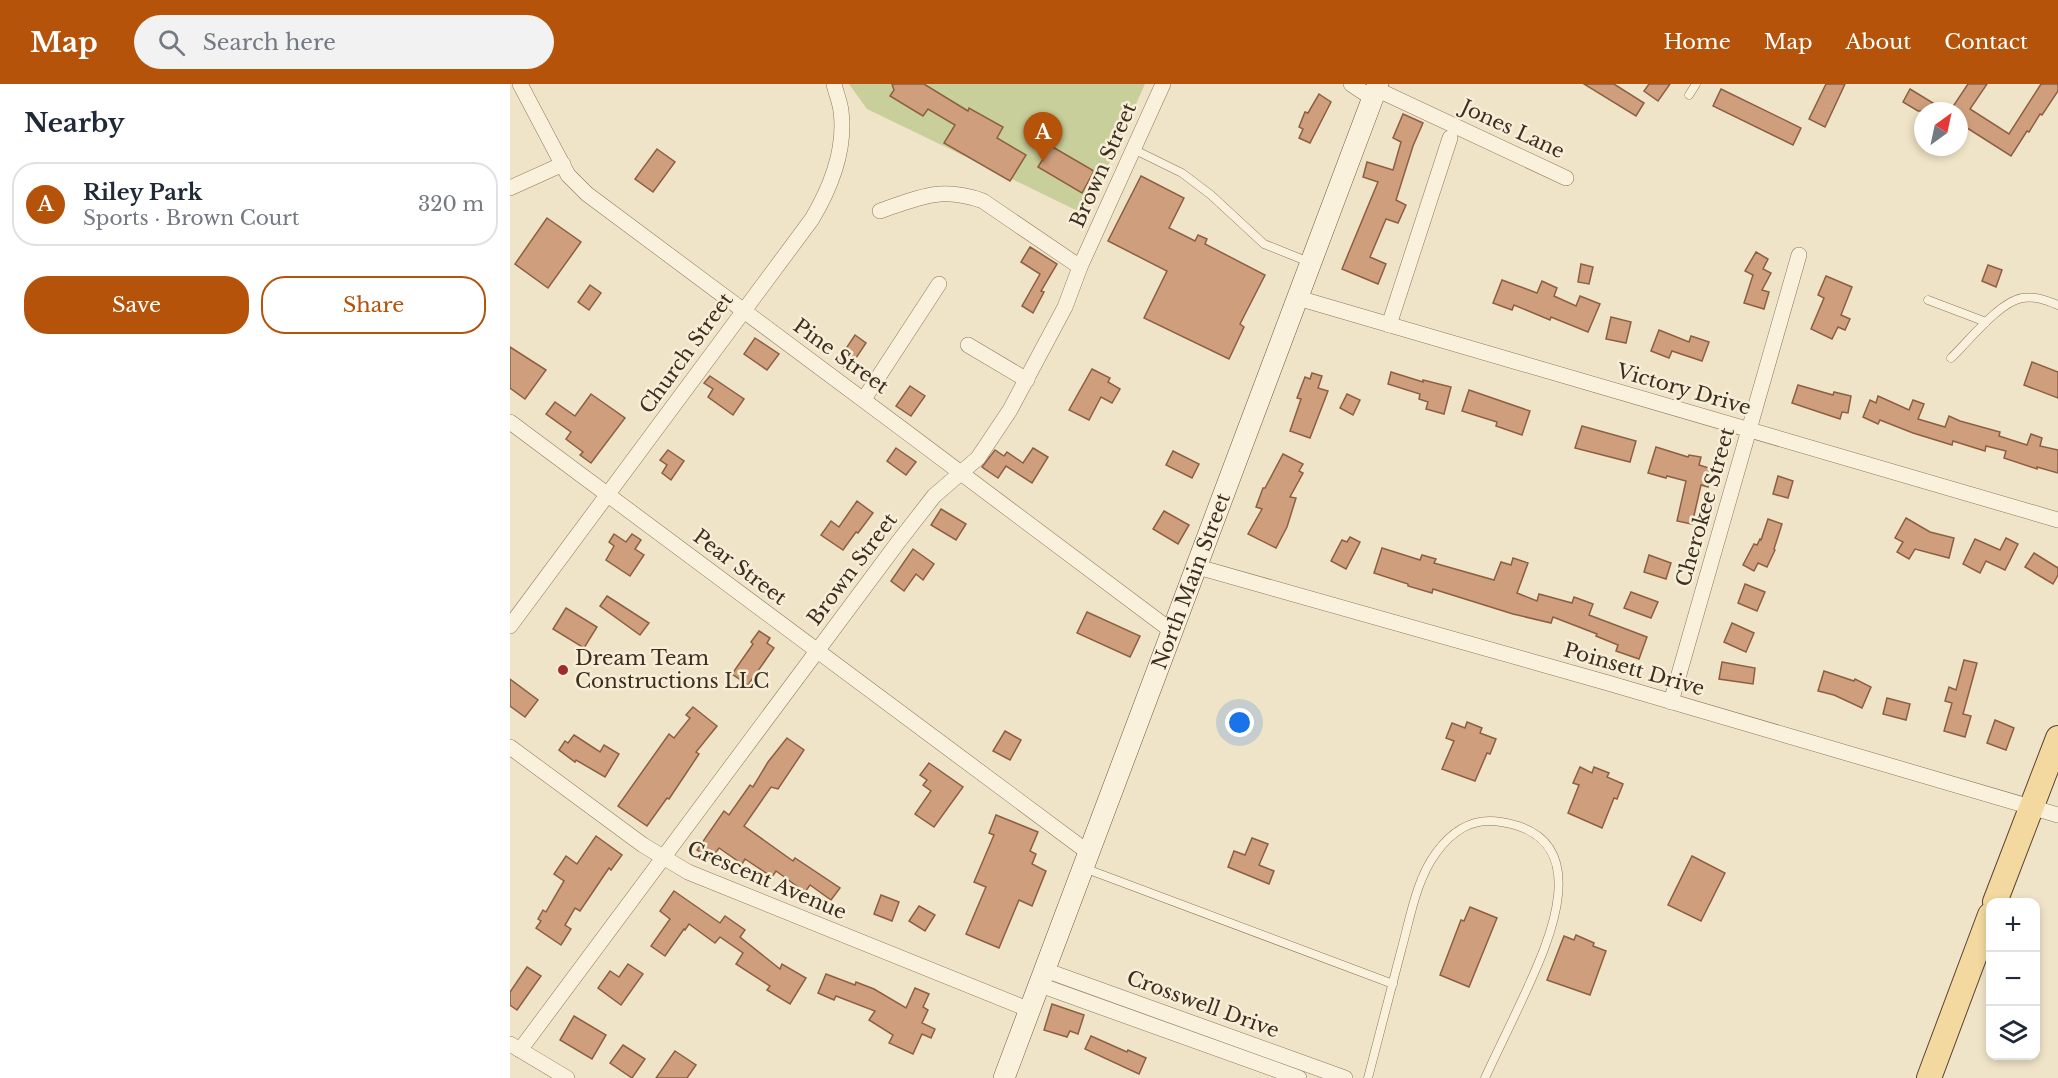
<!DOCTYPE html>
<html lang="en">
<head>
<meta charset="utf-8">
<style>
  :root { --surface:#fff; --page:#f2f2f3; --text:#1f2937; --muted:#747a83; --line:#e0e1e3; --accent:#b45309 }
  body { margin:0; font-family:"Libre Baskerville",serif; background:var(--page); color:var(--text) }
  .controls { position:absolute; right:18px; bottom:18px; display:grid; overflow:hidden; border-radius:12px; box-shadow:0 3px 9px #0003 }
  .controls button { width:54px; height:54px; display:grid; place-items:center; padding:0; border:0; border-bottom:2px solid var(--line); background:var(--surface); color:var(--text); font:30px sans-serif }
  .compass { position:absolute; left:1404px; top:18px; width:54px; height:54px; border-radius:50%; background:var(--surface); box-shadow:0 3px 9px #0003; rotate:33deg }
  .you { position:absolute; left:730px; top:639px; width:21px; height:21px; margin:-15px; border:4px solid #fff; border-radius:50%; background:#1a73e8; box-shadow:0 0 0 9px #1a73e833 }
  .badge { display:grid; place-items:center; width:39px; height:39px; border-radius:50%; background:var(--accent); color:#fff; font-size:20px; font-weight:700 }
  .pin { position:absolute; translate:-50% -50px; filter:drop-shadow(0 2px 3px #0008) }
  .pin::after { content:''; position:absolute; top:32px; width:21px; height:18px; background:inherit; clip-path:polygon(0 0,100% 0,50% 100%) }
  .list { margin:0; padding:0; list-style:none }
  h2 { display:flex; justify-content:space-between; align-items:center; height:78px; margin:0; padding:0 24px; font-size:26px }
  h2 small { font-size:20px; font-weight:400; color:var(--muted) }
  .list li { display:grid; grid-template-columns:39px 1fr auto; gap:18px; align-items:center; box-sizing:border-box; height:84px; margin:0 12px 12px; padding:0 12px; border:2px solid var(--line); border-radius:24px }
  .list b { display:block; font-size:22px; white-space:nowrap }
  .list p { margin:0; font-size:20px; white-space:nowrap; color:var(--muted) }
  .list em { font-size:20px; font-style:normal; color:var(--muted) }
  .actions { display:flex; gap:12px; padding:18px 24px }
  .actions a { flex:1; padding:14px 0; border:2px solid var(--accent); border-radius:24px; text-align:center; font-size:21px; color:var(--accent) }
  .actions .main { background:var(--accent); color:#fff }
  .icon { flex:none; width:33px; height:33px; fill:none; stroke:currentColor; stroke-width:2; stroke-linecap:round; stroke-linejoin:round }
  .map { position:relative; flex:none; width:1548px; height:994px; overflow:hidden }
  header { display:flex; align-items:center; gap:36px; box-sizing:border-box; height:84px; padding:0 30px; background:var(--accent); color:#fff }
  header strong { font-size:28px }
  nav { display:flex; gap:33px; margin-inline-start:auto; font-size:21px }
  .search { width:420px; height:54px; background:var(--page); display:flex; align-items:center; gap:15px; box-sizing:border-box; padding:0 21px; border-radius:33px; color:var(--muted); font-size:22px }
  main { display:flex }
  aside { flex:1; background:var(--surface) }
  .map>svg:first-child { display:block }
  .green { fill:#c9cf9b }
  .building { fill:#cf9f7d; stroke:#8d5f41; stroke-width:1.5 }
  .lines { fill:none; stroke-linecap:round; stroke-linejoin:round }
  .service-casing { stroke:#8d765c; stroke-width:9 }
  .minor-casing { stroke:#8d765c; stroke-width:16 }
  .secondary-casing { stroke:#6f573f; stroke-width:22 }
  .primary-casing { stroke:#5b4430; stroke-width:26 }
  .service { stroke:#faf1dc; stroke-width:8 }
  .minor { stroke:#faf1dc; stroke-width:15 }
  .secondary { stroke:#faf1dc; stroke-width:21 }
  .primary { stroke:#f3d9a0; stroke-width:24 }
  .poi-dot { fill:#9e2a2b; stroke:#f7eed8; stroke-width:2 }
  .labels { text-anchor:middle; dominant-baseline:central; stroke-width:5; stroke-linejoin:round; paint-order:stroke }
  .street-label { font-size:20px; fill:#3d2e20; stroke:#f7eed8 }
  .poi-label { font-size:20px; fill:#3d2e20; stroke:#f7eed8; text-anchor:start }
</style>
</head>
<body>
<header>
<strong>Map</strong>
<div class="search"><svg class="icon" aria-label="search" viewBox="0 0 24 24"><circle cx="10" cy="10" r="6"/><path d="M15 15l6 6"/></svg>Search here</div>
<nav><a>Home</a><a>Map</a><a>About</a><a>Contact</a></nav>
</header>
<main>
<aside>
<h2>Nearby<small></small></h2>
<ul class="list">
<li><span class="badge">A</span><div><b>Riley Park</b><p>Sports · Brown Court</p></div><em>320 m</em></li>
</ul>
<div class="actions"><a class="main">Save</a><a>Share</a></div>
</aside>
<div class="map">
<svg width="1548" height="994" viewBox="0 0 1548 994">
  <rect width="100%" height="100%" fill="#f0e4c8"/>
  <polygon class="green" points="339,0 635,0 576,131 357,25"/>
  <g class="building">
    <polygon points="382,0 414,0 458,27 459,24 493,43 487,54 516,71 500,97 434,59 445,41 418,25 413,32 380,12 384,6"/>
    <polygon points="1074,0 1104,0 1134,19 1126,32"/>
    <polygon points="1139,0 1160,0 1148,17 1134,7"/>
    <polygon points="1316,0 1335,0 1315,43 1299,35"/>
    <polygon points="1458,0 1477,0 1460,25 1499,50 1531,0 1548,0 1548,7 1532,31 1530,30 1519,48 1517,47 1501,72 1454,42 1455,41 1452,39 1449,43 1449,27 1440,27"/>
    <polygon points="1211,5 1291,44 1283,61 1203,22"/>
    <polygon points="1400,5 1423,19 1418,27 1408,27 1393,18"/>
    <polygon points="809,10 821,18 800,59 789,54 793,45 789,43 795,28 798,29"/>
    <polygon points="893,30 913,39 903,62 886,116 896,121 888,139 876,135 860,173 876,180 868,200 832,185 868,98 853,93 857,78 883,86 891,58 883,54"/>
    <polygon points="541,62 584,87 572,109 528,83"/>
    <polygon points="147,65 165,78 143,108 125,95"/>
    <polygon points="631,92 674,114 659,144 685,157 688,151 697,155 695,160 755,191 730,240 734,243 719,275 634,234 657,187 598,157"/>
    <polygon points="37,134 71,158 38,204 5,180"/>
    <polygon points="520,163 547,180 531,207 534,208 523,229 512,222 530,190 511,178"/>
    <polygon points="1246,168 1258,175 1253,185 1261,189 1252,206 1259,208 1254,225 1234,219 1243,191 1235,187"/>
    <polygon points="1071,180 1083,183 1079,200 1068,198"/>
    <polygon points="1478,181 1492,186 1486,203 1472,197"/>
    <polygon points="1316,192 1342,203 1331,231 1340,235 1335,246 1328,243 1322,255 1301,245 1314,214 1308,211"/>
    <polygon points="992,196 1027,209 1032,197 1047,204 1044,212 1066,222 1070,212 1090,220 1078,248 1041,233 1040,236 1004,221 1002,226 983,219"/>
    <polygon points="80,201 91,209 79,226 68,218"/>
    <polygon points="1101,233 1121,238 1116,259 1096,255"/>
    <polygon points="1149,246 1179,258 1181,252 1199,258 1192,277 1162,267 1159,274 1141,267"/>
    <polygon points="345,251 356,259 338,286 327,278"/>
    <polygon points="245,254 269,270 257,286 234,270"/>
    <polygon points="0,263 36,286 15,315 0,304"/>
    <polygon points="1522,278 1548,288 1548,314 1514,301"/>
    <polygon points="582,285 600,294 598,298 610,305 602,319 591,313 579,336 559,326"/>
    <polygon points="881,288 913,298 913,296 941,303 934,330 916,325 918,318 909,315 910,310 878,300"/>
    <polygon points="802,289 812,292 808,304 818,307 800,354 780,347 791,315 787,314 795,293 800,295"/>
    <polygon points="200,292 234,315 223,331 198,313 203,305 194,299"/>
    <polygon points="1288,301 1323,311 1324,308 1341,312 1338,329 1332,328 1330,335 1282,319"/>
    <polygon points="400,302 415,312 401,332 386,322"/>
    <polygon points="959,306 1020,327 1012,351 986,342 987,338 952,327"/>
    <polygon points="81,310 115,334 81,379 70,371 73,368 56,355 61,348 36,330 45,318 65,332"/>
    <polygon points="837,310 850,316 843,331 830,324"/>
    <polygon points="1368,312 1399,326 1403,316 1414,320 1408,335 1435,343 1439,332 1450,337 1490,348 1489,352 1517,361 1521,350 1532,354 1530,362 1548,366 1548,389 1527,383 1527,385 1494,374 1496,367 1476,362 1475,367 1443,357 1442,361 1403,349 1370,336 1368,340 1353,333 1360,316 1366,319"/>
    <polygon points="1072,342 1126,357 1120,378 1065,364"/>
    <polygon points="1146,363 1178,373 1179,371 1191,373 1189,381 1202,385 1198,403 1191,401 1182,440 1167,437 1176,397 1157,392 1156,394 1138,389"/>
    <polygon points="386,364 406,378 396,391 377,377"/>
    <polygon points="523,364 538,373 522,399 496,382 488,394 472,383 485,366 494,372 497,368 513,379"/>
    <polygon points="158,366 174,377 161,396 152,389 157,381 150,376"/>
    <polygon points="663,367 689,380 682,394 656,381"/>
    <polygon points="773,370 793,380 789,387 793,389 780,413 786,414 777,443 766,464 738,450 752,425 746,423 753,404 755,404"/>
    <polygon points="1268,392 1283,397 1278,414 1263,410"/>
    <polygon points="347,417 363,429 348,449 346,448 333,466 311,451 321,437 329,443"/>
    <polygon points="431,425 456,440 446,456 421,441"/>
    <polygon points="654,427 679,441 668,460 643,445"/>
    <polygon points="1396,434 1420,448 1444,454 1439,474 1405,465 1399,475 1387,468 1393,458 1385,454"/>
    <polygon points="1258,435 1272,440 1264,465 1265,466 1257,483 1248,479 1244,487 1233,481 1244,460 1247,461 1250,455 1251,456"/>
    <polygon points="104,450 116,458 122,450 131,456 125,465 134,471 120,492 96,476 104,462 99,458"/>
    <polygon points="840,453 850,458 836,485 821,477 832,456 837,458"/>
    <polygon points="1496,454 1508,460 1495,486 1476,477 1470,489 1453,480 1465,455 1490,466"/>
    <polygon points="872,464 910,476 912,471 926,475 924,479 984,496 991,478 1001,481 1003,474 1018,479 1007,509 1027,517 1029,510 1062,519 1064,513 1083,520 1079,531 1137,553 1129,575 1106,567 1108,561 1086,552 1087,550 1043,533 1041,539 1003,530 923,505 922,509 898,502 898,500 864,489"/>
    <polygon points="403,465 424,480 413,496 406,490 394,507 381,497"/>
    <polygon points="1524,469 1548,484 1548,491 1543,500 1515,483"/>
    <polygon points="1139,471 1161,479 1156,495 1134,488"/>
    <polygon points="1235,500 1255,508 1247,527 1228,519"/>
    <polygon points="1121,508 1148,518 1141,534 1114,524"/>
    <polygon points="97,512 139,539 130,551 90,522"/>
    <polygon points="56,524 87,543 74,564 43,545"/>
    <polygon points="577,528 630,552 620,573 567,549"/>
    <polygon points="1222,539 1244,549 1236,568 1214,558"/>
    <polygon points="249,547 260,554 257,559 264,564 238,601 222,590 243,560 241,558"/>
    <polygon points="1454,576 1467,579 1453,630 1461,632 1455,653 1434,647 1442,619 1435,617 1439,603 1446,606"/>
    <polygon points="1212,578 1245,584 1243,600 1209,595"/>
    <polygon points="1314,587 1344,597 1345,595 1361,603 1352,624 1324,611 1308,607"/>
    <polygon points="0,595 28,616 15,633 0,622"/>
    <polygon points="1377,614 1400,620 1396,636 1373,630"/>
    <polygon points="183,623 207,642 186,668 189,670 159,715 157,714 137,742 108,722 159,650 164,654 180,634 176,631"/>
    <polygon points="1485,636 1504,644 1496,666 1477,659"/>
    <polygon points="957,638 972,644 970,649 986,655 980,670 977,669 965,697 932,685 944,657 936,654 942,639 955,644"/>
    <polygon points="495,647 511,656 500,676 483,667"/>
    <polygon points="64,651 90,668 94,661 109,670 95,693 66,676 65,678 49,666 55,657 58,659"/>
    <polygon points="277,654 294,666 268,705 261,703 234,742 283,777 285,774 330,804 321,816 300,801 295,808 266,787 262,793 235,775 232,780 209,764 201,775 187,766 214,727 219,731 240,701 243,703 258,678"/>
    <polygon points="419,679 453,703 424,743 405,730 421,707 413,701 417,696 410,691"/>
    <polygon points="1070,683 1082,689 1084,683 1099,689 1097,693 1113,700 1107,715 1104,714 1092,744 1058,729 1069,701 1063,699"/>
    <polygon points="486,731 528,748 520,767 526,770 522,780 536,787 522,822 509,816 489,864 456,850 476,803 464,798 484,751 479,749"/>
    <polygon points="86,752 112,771 101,786 99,784 70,827 65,824 55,841 61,845 51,861 26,844 31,837 28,835 33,826 36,828 54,797 44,790 56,772 67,780"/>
    <polygon points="742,754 758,760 749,781 764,787 759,800 718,783 724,767 735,771"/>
    <polygon points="1182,772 1215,789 1191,837 1158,821"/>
    <polygon points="164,807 210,839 215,832 235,846 230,853 270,885 272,880 296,894 280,920 257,906 260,902 226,880 233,869 210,853 205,859 179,840 175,846 174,845 155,872 141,862 160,835 150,827"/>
    <polygon points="371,811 389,818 382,837 364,830"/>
    <polygon points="409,822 425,831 415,847 399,837"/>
    <polygon points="960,823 987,834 959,903 930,891 951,836 954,837"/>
    <polygon points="1066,851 1084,859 1083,862 1096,867 1080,911 1037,896 1054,852 1064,856"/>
    <polygon points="118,880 133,890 111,921 88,904 100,887 109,893"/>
    <polygon points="17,883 31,892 7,926 0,921 0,908"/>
    <polygon points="316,890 345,901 346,898 364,905 396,924 405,904 419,910 413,923 418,926 412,939 425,945 421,954 412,950 403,970 379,959 383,951 359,936 365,927 326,912 324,916 308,909"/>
    <polygon points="542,920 574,931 568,950 560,947 557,953 534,946"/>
    <polygon points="64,932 96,951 82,975 50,956"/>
    <polygon points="581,952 617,968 618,966 636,974 629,990 575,965"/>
    <polygon points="113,961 135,975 122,994 100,979"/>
    <polygon points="165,967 186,981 177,994 146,994"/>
  </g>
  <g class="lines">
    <g class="service-casing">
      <g id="service">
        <polyline points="1179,11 1186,0"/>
        <polyline points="623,65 672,89 701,111 754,160 799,178"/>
        <polyline points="1418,216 1476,238"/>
        <path d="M1441 274C1458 258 1489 218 1512 214 1525 212 1536 216 1548 221"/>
        <polyline points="574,784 883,900"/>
        <path d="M858 994C869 952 880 909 891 867 900 835 906 796 926 769 942 747 962 733 991 738 1089 753 1038 860 1012 916 1000 942 987 968 975 994"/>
      </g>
    </g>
    <g class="minor-casing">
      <g id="minor">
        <path d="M10 0 58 91 77 110C273 256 468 401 663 548"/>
        <polyline points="841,0 862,14"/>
        <polyline points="866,5 1056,94"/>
        <polyline points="0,104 53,80"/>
        <path d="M370 127C410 113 431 102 473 117L570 183"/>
        <polyline points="788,214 1548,436"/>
        <polyline points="879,241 940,54"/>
        <polyline points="458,261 517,296"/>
        <polyline points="354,315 429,200"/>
        <polyline points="0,338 579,769"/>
        <polyline points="688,483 1098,599 1548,731"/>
        <path d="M0 542 302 135C321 103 336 65 331 27 330 18 326 9 324 0"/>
        <polyline points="1161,618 1289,171"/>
        <polyline points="0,663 133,761 178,788 520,926"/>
        <polyline points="535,886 835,994"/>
        <polyline points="530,901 789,994"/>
        <polyline points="0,960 57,994"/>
        <polyline points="10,966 389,457 424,412 468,374 500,326 555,223 570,183 653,0"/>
      </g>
    </g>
    <g class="secondary-casing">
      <g id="secondary">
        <path id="s1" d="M494 994 868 0"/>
      </g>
    </g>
    <g class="primary-casing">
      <g id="primary">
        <polyline points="1485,818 1548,654"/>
        <polyline points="1419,994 1480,831"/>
      </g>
    </g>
    <use href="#service" class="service"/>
    <use href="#minor" class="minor"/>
    <use href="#secondary" class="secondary"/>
    <use href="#primary" class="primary"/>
  </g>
  <circle class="poi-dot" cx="53" cy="586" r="6"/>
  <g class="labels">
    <g class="street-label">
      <text transform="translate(1003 45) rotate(25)">Jones Lane</text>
      <text transform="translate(593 81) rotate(-66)">Brown Street</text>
      <text transform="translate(176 269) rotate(-54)">Church Street</text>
      <text transform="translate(331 272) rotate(36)">Pine Street</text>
      <text transform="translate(1174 305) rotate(16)">Victory Drive</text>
      <text transform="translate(1195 423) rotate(-74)">Cherokee Street</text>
      <text transform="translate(230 483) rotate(37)">Pear Street</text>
      <text transform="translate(342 485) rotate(-53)">Brown Street</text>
      <text stroke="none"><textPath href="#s1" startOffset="531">North Main Street</textPath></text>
      <text transform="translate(1124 585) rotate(16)">Poinsett Drive</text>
      <text transform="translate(257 796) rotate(23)">Crescent Avenue</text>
      <text transform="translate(693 920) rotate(20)">Crosswell Drive</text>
    </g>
    <g class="poi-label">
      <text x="65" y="574">Dream Team<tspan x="65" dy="23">Constructions LLC</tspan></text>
    </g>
  </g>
</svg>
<div class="controls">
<button>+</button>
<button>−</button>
<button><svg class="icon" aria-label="layers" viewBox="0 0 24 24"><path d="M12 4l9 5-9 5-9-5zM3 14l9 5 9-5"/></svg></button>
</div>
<svg class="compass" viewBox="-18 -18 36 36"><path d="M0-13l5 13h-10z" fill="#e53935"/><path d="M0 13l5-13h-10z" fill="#747a83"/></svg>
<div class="you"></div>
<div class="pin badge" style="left:533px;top:78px">A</div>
</div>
</main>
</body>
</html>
